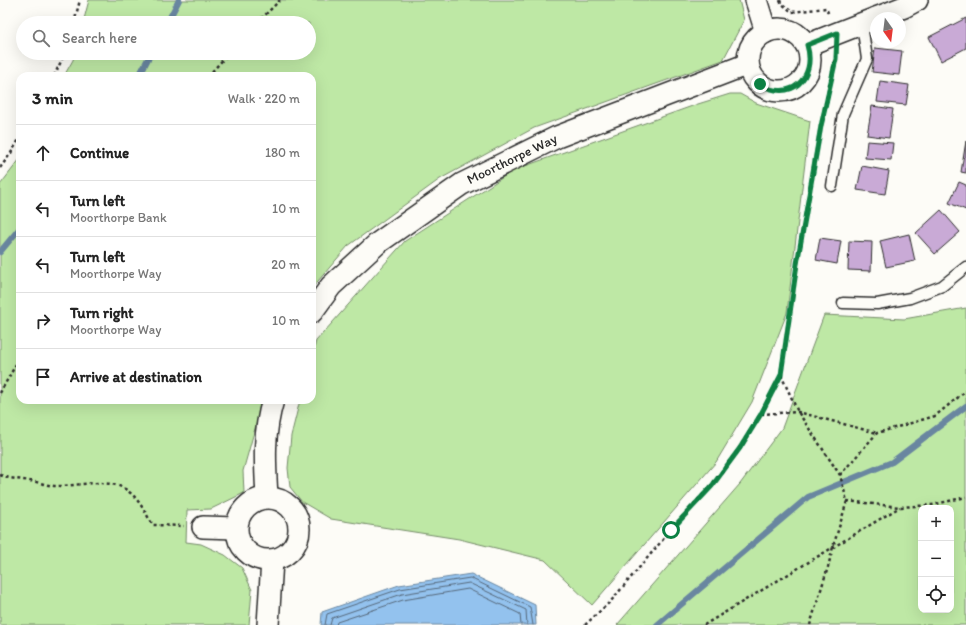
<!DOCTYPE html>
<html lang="en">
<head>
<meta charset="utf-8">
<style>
  :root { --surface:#fff; --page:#f2f2f2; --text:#222; --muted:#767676; --line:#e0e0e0 }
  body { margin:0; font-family:Itim,sans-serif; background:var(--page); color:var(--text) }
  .controls { position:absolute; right:12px; bottom:12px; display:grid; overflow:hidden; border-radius:8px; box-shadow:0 4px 16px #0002 }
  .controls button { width:36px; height:36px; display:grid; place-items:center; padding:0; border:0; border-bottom:1px solid var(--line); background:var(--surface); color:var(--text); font:20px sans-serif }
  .compass { position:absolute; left:870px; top:12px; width:36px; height:36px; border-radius:50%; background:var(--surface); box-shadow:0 4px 16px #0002; rotate:166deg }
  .stop { position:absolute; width:12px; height:12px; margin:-9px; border:3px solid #0b8043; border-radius:50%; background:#fff }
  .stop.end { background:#0b8043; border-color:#fff; box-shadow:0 1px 4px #0008 }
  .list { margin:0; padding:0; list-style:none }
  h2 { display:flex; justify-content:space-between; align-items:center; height:52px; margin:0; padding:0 16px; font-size:17px }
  h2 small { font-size:13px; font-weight:400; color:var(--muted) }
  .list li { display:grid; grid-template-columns:26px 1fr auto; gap:12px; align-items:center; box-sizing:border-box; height:56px; padding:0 16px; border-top:1px solid var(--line) }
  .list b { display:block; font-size:15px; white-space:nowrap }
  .list p { margin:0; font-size:13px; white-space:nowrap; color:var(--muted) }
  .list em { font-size:13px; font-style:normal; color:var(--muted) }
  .icon { flex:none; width:22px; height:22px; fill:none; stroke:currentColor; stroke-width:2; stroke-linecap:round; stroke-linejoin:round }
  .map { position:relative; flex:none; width:966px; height:625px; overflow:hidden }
  .search { position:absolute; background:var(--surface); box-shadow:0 4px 16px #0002; left:16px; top:16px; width:300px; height:44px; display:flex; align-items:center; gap:10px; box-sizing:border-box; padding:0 14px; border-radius:22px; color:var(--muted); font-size:15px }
  .panel { position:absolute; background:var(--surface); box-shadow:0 4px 16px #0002; left:16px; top:72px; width:300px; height:332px; border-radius:12px }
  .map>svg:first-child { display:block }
  .green { fill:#bee8a5; stroke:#748a68; fill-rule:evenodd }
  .water { fill:#93c2ee; stroke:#6986a0 }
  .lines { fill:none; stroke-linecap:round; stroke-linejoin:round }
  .shore { stroke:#556779; stroke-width:1 }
  .stream { stroke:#6986a0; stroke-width:6 }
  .building { fill:#c9aad6; stroke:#2b2b2b }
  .lane-casing { stroke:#2b2b2b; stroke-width:13 }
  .street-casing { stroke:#2b2b2b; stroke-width:24 }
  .path { stroke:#2b2b2b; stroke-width:2.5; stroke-dasharray:3 3; stroke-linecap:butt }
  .lane { stroke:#fdfcf7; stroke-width:10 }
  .street { stroke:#fdfcf7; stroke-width:21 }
  .route { stroke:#0b8043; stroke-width:5 }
  .labels { text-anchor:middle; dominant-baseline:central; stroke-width:4; stroke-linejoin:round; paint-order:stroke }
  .street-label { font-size:14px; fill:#2b2b2b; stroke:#fdfcf7 }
</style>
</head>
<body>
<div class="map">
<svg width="966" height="625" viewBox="0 0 966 625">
  <rect width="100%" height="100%" fill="#fdfcf7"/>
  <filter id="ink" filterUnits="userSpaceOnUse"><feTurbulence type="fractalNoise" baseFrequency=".025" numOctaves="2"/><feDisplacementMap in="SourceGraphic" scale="8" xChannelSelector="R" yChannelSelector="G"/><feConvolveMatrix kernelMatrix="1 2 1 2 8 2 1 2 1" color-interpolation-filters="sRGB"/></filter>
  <g filter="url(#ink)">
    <g class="green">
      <polygon points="89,0 739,0 744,20 723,60 534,128 440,179 348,246 312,288 312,76 64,76 73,60 75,53 309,53 309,23 83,23"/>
      <polygon points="730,94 740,94 756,103 810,121 787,313 752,402 716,462 592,605 545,560 459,539 331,519 302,502 290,487 288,468 291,436 300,400 312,400 312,356 316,341 405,241 514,170 698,104"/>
      <polygon points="20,159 20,400 263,400 243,471 244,493 211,509 187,510 186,542 201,544 225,555 242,568 252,590 249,625 0,625 0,185"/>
      <path d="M966 308V625H617L740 484 782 428 824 315 904 319ZM921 508H951V610H921Z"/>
    </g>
    <polygon class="water" points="471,574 535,605 536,625 321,625 322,612 399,585"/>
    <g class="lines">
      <g class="shore">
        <polyline points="325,625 327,614 400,589 470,578 530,607 533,625"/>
        <polyline points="330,625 332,618 402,594 469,583 526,610 527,625"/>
        <polyline points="336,625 337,622 403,600 468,589 520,614 521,625"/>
      </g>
      <g class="stream">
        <polyline points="167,23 179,0"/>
        <polyline points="139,76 151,53"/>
        <polyline points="0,252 20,228"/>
        <polyline points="657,625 808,497 892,462 966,406"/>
      </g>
    </g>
    <g class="building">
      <polygon points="966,18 966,48 941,61 929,37"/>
      <polygon points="875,48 902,51 899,75 872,72"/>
      <polygon points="880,81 909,85 906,105 877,102"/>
      <polygon points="872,106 893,109 889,138 867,135"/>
      <polygon points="867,141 893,143 891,160 865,158"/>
      <polygon points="966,141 966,173 961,172"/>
      <polygon points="862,166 889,171 885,194 857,190"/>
      <polygon points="959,182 966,185 966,210 949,203"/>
      <polygon points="941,210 960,232 935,254 916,233"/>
      <polygon points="909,234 915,261 886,267 880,241"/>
      <polygon points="820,238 841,241 837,264 816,260"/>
      <polygon points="849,241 872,242 871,271 848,270"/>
    </g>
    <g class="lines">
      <g class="lane-casing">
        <g id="lane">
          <polyline points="832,186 843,114 867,59 862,24"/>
          <polyline points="843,303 877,304 910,298 942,286 966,267"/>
        </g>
      </g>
      <g class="street-casing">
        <g id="street">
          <polyline points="756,0 766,32"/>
          <polyline points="876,18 904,7 917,0"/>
          <circle cx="779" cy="60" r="31"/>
          <polyline points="807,45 876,18"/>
          <polyline points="312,312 331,286 378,243 462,184 557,137 748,64"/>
          <path d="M267 497C265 463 263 433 273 400"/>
          <circle cx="268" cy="529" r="31"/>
          <polyline points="203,527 236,528"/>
          <polyline points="268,625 272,560"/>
        </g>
      </g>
      <g class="path">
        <polyline points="780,0 781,3 792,12 826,8 829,15"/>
        <polyline points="74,23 80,0"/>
        <polyline points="257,23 280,0"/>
        <polyline points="54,76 65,53"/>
        <polyline points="208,76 229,53"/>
        <polyline points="0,168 11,153 20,138"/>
        <polyline points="781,375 798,412 840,475 847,501 833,547 828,567 810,625"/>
        <polyline points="0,393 20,357"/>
        <polyline points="761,414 798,412 877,433"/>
        <path d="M0 475C9 479 19 479 30 481 38 482 46 485 54 486 76 487 109 476 128 491 140 500 145 513 153 525L184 526"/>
        <polyline points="840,475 877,433 935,416 966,391"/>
        <polyline points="847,501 900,507 932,505 966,497"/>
        <polyline points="585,625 611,601 671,530 712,485 740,448 761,414 781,375 797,264 821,126 836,56"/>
        <polyline points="704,625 900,507"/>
      </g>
      <use href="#lane" class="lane"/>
      <use href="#street" class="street"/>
    </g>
  </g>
  <g class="lines" filter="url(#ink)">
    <path class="route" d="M671 530 712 486 740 448 761 414 781 375 797 264 821 126 836 59 837 33 807 45C817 78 790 103 760 84"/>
  </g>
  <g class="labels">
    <g class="street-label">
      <text transform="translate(512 159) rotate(-26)">Moorthorpe Way</text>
    </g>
  </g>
</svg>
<div class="controls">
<button>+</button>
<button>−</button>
<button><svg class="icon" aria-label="locate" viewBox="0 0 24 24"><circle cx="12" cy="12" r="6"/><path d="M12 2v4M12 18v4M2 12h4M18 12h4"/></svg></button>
</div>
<svg class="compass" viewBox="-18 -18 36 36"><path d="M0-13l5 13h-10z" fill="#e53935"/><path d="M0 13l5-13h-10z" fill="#767676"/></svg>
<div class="stop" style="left:671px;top:530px"></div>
<div class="stop end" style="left:760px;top:84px"></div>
<div class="search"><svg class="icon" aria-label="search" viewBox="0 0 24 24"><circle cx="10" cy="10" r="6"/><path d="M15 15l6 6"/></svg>Search here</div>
<section class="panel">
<h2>3 min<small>Walk · 220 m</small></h2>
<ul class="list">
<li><svg class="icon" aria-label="ahead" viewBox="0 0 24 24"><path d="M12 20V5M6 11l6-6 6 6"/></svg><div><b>Continue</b></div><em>180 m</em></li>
<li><svg class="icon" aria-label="left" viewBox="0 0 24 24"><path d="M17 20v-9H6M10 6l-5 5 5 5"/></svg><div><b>Turn left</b><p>Moorthorpe Bank</p></div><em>10 m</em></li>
<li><svg class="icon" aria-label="left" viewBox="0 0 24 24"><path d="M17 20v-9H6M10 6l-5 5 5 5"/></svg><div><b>Turn left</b><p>Moorthorpe Way</p></div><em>20 m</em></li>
<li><svg class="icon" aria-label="right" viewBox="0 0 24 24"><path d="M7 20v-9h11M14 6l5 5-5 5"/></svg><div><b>Turn right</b><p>Moorthorpe Way</p></div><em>10 m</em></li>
<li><svg class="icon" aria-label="arrive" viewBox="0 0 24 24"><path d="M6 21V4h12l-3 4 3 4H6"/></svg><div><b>Arrive at destination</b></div></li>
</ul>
</section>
</div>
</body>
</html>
